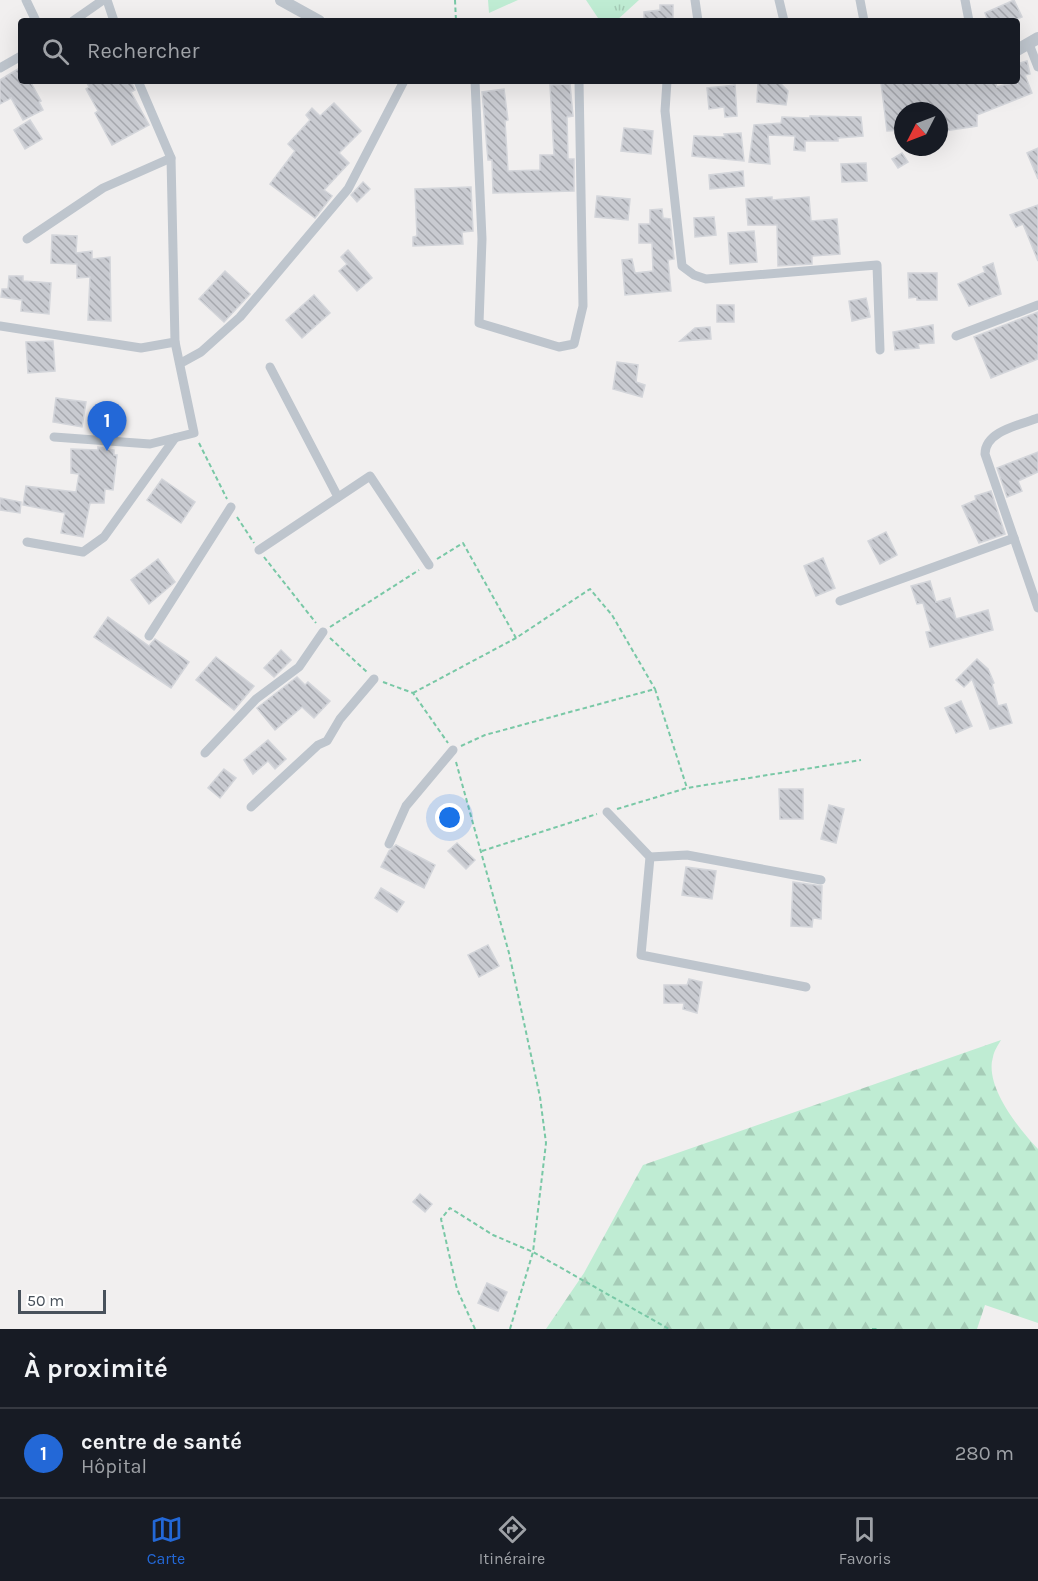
<!DOCTYPE html>
<html lang="fr">
<meta charset="utf-8">
<style>
:root{--surface:#171b24;--page:#242831;--text:#f1f3f6;--muted:#9ea1a6;--line:#363941;--accent:#2368d7}
body{margin:0;font-family:Karla,sans-serif;background:var(--page);color:var(--text)}
.compass{position:absolute;left:894px;top:102px;width:54px;height:54px;border-radius:50%;background:var(--surface);box-shadow:0 6px 24px #0002;rotate:228deg}
.scale{position:absolute;left:18px;bottom:15px;width:88px;box-sizing:border-box;padding-left:6px;border:3px solid #48515b;border-top:0;font-size:16px;line-height:21px;white-space:nowrap;color:#48515b;-webkit-text-stroke:4px #fff;paint-order:stroke}
.you{position:absolute;left:450px;top:818px;width:21px;height:21px;margin:-15px;border:4px solid #fff;border-radius:50%;background:#1a73e8;box-shadow:0 0 0 9px #1a73e833}
.badge{display:grid;place-items:center;width:39px;height:39px;border-radius:50%;background:var(--accent);color:#fff;font-size:20px;font-weight:700}
.pin{position:absolute;translate:-50% -50px;filter:drop-shadow(0 2px 3px #0008)}
.pin::after{content:'';position:absolute;top:32px;width:21px;height:18px;background:inherit;clip-path:polygon(0 0,100% 0,50% 100%)}
.list{margin:0;padding:0;list-style:none}
h2{display:flex;justify-content:space-between;align-items:center;height:78px;margin:0;padding:0 24px;font-size:26px}
h2 small{font-size:20px;font-weight:400;color:var(--muted)}
.list li{display:grid;grid-template-columns:39px 1fr auto;gap:18px;align-items:center;box-sizing:border-box;height:90px;padding:0 24px;border-top:2px solid var(--line)}
.list b{display:block;font-size:22px;white-space:nowrap}
.list p{margin:0;font-size:20px;white-space:nowrap;color:var(--muted)}
.list em{font-size:20px;font-style:normal;color:var(--muted)}
.icon{flex:none;width:33px;height:33px;fill:none;stroke:currentColor;stroke-width:2;stroke-linecap:round;stroke-linejoin:round}
.map{position:relative;flex:none;width:1038px;height:1329px;overflow:hidden}
.search{position:absolute;background:var(--surface);box-shadow:0 6px 24px #0002;left:18px;right:18px;top:18px;height:66px;display:flex;align-items:center;gap:15px;box-sizing:border-box;padding:0 21px;border-radius:6px;color:var(--muted);font-size:22px}
.sheet{height:168px;background:var(--surface)}
nav{display:flex;justify-content:space-around;align-items:center;box-sizing:border-box;height:84px;border-top:2px solid var(--line);background:var(--surface);font-size:16px;color:var(--muted)}
nav a{display:grid;justify-items:center;gap:3px}
nav .on{color:var(--accent)}
.map>svg:first-child{display:block}
.grass{fill:url(#grass-tufts)}
.forest{fill:url(#forest-firs)}
.building{fill:url(#building-back-hatch);stroke:#d3d5da;stroke-width:1.5}
.lines{fill:none;stroke-linecap:round;stroke-linejoin:round}
.path{stroke:#79c8a6;stroke-width:2;stroke-dasharray:4.5 3;stroke-linecap:butt}
.minor{stroke:#bec5cd;stroke-width:9}
.tertiary{stroke:#bec5cd;stroke-width:12}
</style>
<div class="map">
<svg width="1038" height="1329" viewBox="0 0 1038 1329">
<defs>
<pattern id="grass-tufts" width="24" height="20" patternUnits="userSpaceOnUse" patternTransform="scale(1.5)"><rect width="24" height="20" fill="#bfecd3"/><path d="M3 7l-1-3M5 7V3M7 7l1-3M15 17l-1-3M17 17v-4M19 17l1-3" fill="none" stroke="#a6ccb7"/></pattern>
<pattern id="forest-firs" width="22" height="20" patternUnits="userSpaceOnUse" patternTransform="scale(1.5)"><rect width="22" height="20" fill="#bfecd3"/><path d="M5 1l3.5 6h-7zM16 11l3.5 6h-7z" fill="#a6ccb7"/></pattern>
<pattern id="building-back-hatch" width="6" height="6" patternUnits="userSpaceOnUse" patternTransform="scale(1.5)"><rect width="6" height="6" fill="#c9cbd1"/><path d="M-1 5l2 2M0 0l6 6M5-1l2 2" fill="none" stroke="#a5a7ad"/></pattern>
</defs>
<rect width="100%" height="100%" fill="#f1efef"/>
<g class="grass">
<polygon points="488,0 518,0 489,13"/>
<polygon points="586,0 639,0 616,21 600,21"/>
</g>
<path class="forest" d="M1001,1040c-3,5 -7,11 -8,17 -9,29 27,73 45,92v174l-53,-18 -8,24h-431l38,-56 59,-108z"/>
<g class="building">
<polygon points="1014,0 1022,17 1013,21 988,21 985,13"/>
<polygon points="660,5 673,5 673,21 644,21 644,12 660,10"/>
<polygon points="1017,58 1020,63 1027,61 1030,74 1025,75 1032,93 977,115 977,126 945,131 942,115 939,115 939,111 903,111 903,130 887,131 881,83 995,81 997,87 1017,81"/>
<polygon points="21,67 21,81 30,81 41,101 39,102 43,110 23,120 11,98 0,104 0,80"/>
<polygon points="86,81 131,81 135,90 131,92 149,125 112,145 95,113 98,111 86,89 89,87"/>
<polygon points="758,81 778,81 788,91 786,105 757,102"/>
<polygon points="570,84 573,116 567,117 568,159 574,159 574,191 493,193 492,160 488,160 482,92 504,89 508,120 505,121 508,171 540,170 540,155 554,155 550,85"/>
<polygon points="735,85 737,116 725,117 724,107 709,109 707,88"/>
<polygon points="334,103 361,131 339,153 349,163 324,190 332,196 315,218 270,184 295,151 288,144 310,120 306,115 312,108 320,116"/>
<polygon points="810,116 861,117 863,136 838,138 838,141 805,141 805,151 794,150 795,136 768,135 770,164 749,162 754,125 781,123 782,117 810,118"/>
<polygon points="30,120 42,139 25,149 14,130"/>
<polygon points="624,128 653,131 651,154 621,151"/>
<polygon points="741,133 744,161 692,156 694,136 725,137 724,134"/>
<polygon points="1038,148 1038,179 1027,153"/>
<polygon points="902,153 908,162 898,168 892,159"/>
<polygon points="866,163 867,181 842,182 841,164"/>
<polygon points="743,171 744,186 710,189 709,175"/>
<polygon points="363,182 370,189 357,202 351,195"/>
<polygon points="471,187 473,231 462,232 463,244 413,246 413,237 417,236 415,189"/>
<polygon points="597,196 630,199 628,220 595,217"/>
<polygon points="772,197 772,200 809,197 811,221 837,219 840,254 812,256 812,264 778,266 777,225 748,225 746,199"/>
<polygon points="1038,205 1038,261 1023,224 1016,227 1010,215"/>
<polygon points="662,209 663,218 670,219 674,259 668,260 671,291 625,295 622,260 632,259 635,273 653,271 652,243 639,243 639,224 650,224 650,210"/>
<polygon points="714,217 716,235 695,237 694,218"/>
<polygon points="754,231 757,262 730,264 728,233"/>
<polygon points="52,235 77,236 76,253 92,251 92,259 110,257 111,321 88,320 90,277 77,278 77,264 51,263"/>
<polygon points="348,250 372,278 357,291 339,271 347,264 341,257"/>
<polygon points="993,263 1001,294 969,306 958,284 985,272 983,267"/>
<polygon points="225,271 250,294 224,322 199,299"/>
<polygon points="908,273 937,273 937,300 917,300 917,297 909,298"/>
<polygon points="9,276 23,276 23,281 51,283 49,314 21,311 22,300 1,297 2,289 8,289"/>
<polygon points="314,295 330,313 302,338 286,320"/>
<polygon points="866,298 870,317 852,321 849,301"/>
<rect x="717" y="305" width="17" height="17"/>
<polygon points="1038,312 1038,359 991,378 974,337"/>
<polygon points="933,325 934,343 918,344 919,348 895,350 893,332"/>
<polygon points="710,327 711,339 680,341 695,328"/>
<polygon points="53,341 55,371 28,373 26,342"/>
<polygon points="617,362 638,365 636,382 645,385 642,397 613,389"/>
<polygon points="56,398 86,402 82,427 53,422"/>
<polygon points="98,447 114,450 114,455 117,455 113,490 105,489 104,503 90,503 83,537 61,533 65,513 23,505 26,486 76,492 79,474 71,473 71,449 98,450"/>
<polygon points="1038,452 1038,472 1018,481 1022,491 1007,497 997,468"/>
<polygon points="162,479 195,502 181,523 147,500"/>
<polygon points="991,491 1005,534 979,543 962,506 976,500 975,496"/>
<polygon points="0,498 21,502 20,513 0,510"/>
<polygon points="886,532 897,555 880,564 868,541"/>
<polygon points="823,558 835,588 816,596 804,566"/>
<polygon points="158,559 175,582 149,604 131,580"/>
<polygon points="930,581 936,602 950,598 956,619 988,610 993,630 930,647 926,632 931,631 923,603 917,604 911,586"/>
<polygon points="108,617 149,646 155,639 189,662 171,688 94,637"/>
<polygon points="281,650 291,660 274,677 264,668"/>
<polygon points="216,657 254,686 234,710 196,680"/>
<polygon points="977,659 988,669 994,683 992,684 998,706 1006,704 1012,723 990,729 972,679 964,687 956,680"/>
<polygon points="297,677 305,685 308,682 330,701 314,718 302,707 275,730 257,708"/>
<polygon points="961,701 972,726 956,733 945,708"/>
<polygon points="268,740 286,759 275,769 268,761 253,774 244,760"/>
<polygon points="224,769 236,778 220,798 208,788"/>
<polygon points="779,789 803,789 803,819 780,819"/>
<polygon points="829,805 844,809 836,843 821,839"/>
<polygon points="457,843 475,860 466,869 448,851"/>
<polygon points="396,845 435,865 424,888 381,867 389,851"/>
<polygon points="686,867 716,871 712,899 682,895"/>
<polygon points="793,882 822,886 821,919 813,918 812,927 791,926"/>
<polygon points="381,888 404,902 397,912 375,898"/>
<polygon points="488,945 499,966 479,977 468,955"/>
<polygon points="689,979 702,982 697,1013 683,1009 684,1003 664,1003 664,985 687,985"/>
<polygon points="420,1194 432,1204 425,1212 413,1202"/>
<polygon points="487,1283 507,1292 498,1311 478,1303"/>
</g>
<g class="lines">
<g class="path">
<polyline points="455,0 456,21"/>
<polyline points="199,443 227,499"/>
<polyline points="237,517 254,543"/>
<polyline points="264,557 316,623"/>
<polyline points="437,559 463,543 516,638 590,589 612,615 655,689"/>
<polyline points="330,627 419,570"/>
<polyline points="330,638 368,673"/>
<polyline points="383,682 413,693 448,743"/>
<polyline points="413,693 516,638"/>
<polyline points="461,746 485,735 655,689 687,788"/>
<polyline points="456,762 509,953 540,1097 546,1143 533,1252 510,1329"/>
<polyline points="617,809 687,788 861,760"/>
<polyline points="482,851 597,814"/>
<polyline points="475,1329 457,1289 441,1219 450,1208 493,1235 533,1252 669,1329"/>
<polyline points="872,1329 877,1329"/>
</g>
<g class="minor">
<polyline points="26,0 36,21"/>
<polyline points="107,0 114,21"/>
<polyline points="695,0 698,21"/>
<polyline points="779,0 784,21"/>
<polyline points="860,0 864,21"/>
<polyline points="965,0 969,21"/>
<polyline points="73,21 103,0"/>
<polyline points="1029,44 1038,67"/>
<polyline points="0,68 21,56"/>
<polyline points="475,81 482,239 479,323 559,347 574,344 583,306 579,81"/>
<polyline points="667,81 665,111 682,266 694,275 706,279 877,265 880,350"/>
<polyline points="27,239 103,188 171,158"/>
<polyline points="0,326 141,348 175,342 171,158 138,81"/>
<polyline points="956,336 1038,305"/>
<polyline points="181,363 201,352 240,317 348,189 404,81"/>
<polyline points="270,367 338,497"/>
<path d="M1038,418c-18,7 -53,13 -53,36l53,154"/>
<polyline points="54,437 150,444 194,433 175,342"/>
<polyline points="27,542 83,552 104,537 175,438"/>
<polyline points="259,550 370,476 429,565"/>
<polyline points="840,601 1014,538"/>
<polyline points="149,636 231,507"/>
<polyline points="205,753 256,699 299,667 323,632"/>
<polyline points="251,807 318,745 327,741 340,719 374,679"/>
<polyline points="607,812 650,857 641,955 806,987"/>
<polyline points="389,844 406,806 453,750"/>
<polyline points="650,857 687,855 821,880"/>
</g>
<g class="tertiary">
<polyline points="281,0 319,21"/>
<polyline points="1017,50 1038,38"/>
</g>
</g>
</svg>
<svg class="compass" viewBox="-18 -18 36 36"><path d="M0-13l5 13h-10z" fill="#e53935"/><path d="M0 13l5-13h-10z" fill="#9ea1a6"/></svg>
<div class="scale">50 m</div>
<div class="you"></div>
<div class="pin badge" style="left:107px;top:451px">1</div>
<div class="search"><svg class="icon" aria-label="search" viewBox="0 0 24 24"><circle cx="10" cy="10" r="6"/><path d="M15 15l6 6"/></svg>Rechercher</div>
</div>
<section class="sheet">
<h2>À proximité<small></small></h2>
<ul class="list">
<li><span class="badge">1</span><div><b>centre de santé</b><p>Hôpital</p></div><em>280 m</em></li>
</ul>
</section>
<nav>
<a class="on"><svg class="icon" aria-label="map" viewBox="0 0 24 24"><path d="M3 6l6-2 6 2 6-2v14l-6 2-6-2-6 2zM9 4v14M15 6v14"/></svg>Carte</a>
<a><svg class="icon" aria-label="directions" viewBox="0 0 24 24"><path d="M12 3l9 9-9 9-9-9zM9 14v-3h6M13 9l2 2-2 2"/></svg>Itinéraire</a>
<a><svg class="icon" aria-label="saved" viewBox="0 0 24 24"><path d="M7 4h10v16l-5-4-5 4z"/></svg>Favoris</a>
</nav>
